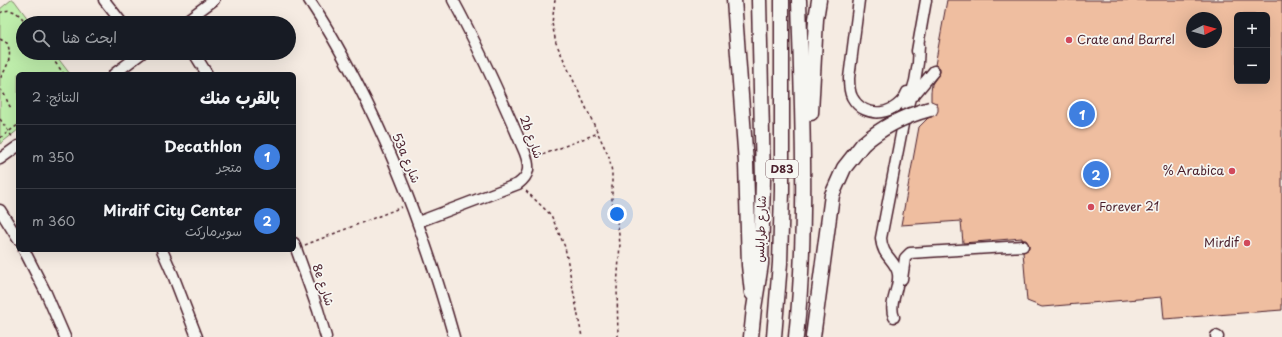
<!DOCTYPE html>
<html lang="ar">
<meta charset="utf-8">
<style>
:root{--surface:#171b24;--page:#242831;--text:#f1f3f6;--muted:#9ea1a6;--line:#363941;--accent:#1a73e8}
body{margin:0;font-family:"Playpen Sans","Playpen Sans Arabic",sans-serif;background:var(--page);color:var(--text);direction:rtl}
.controls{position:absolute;right:12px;top:12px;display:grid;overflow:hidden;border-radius:6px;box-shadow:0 4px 16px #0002}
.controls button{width:36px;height:36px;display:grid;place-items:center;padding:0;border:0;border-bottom:1px solid var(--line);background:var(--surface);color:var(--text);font:20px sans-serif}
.compass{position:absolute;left:1186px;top:12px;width:36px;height:36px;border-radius:50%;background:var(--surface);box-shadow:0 4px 16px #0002;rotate:84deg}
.you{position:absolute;left:617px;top:214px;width:14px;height:14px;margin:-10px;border:3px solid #fff;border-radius:50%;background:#1a73e8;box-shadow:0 0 0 6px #1a73e833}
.badge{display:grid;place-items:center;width:26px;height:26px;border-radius:50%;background:var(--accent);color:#fff;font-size:13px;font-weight:700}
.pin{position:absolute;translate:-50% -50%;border:2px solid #fff;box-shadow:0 1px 4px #0006}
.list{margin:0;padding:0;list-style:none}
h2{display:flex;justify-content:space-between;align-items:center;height:52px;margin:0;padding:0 16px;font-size:17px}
h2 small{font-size:13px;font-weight:400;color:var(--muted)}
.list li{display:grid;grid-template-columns:26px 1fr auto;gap:12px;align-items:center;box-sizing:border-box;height:64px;padding:0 16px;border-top:1px solid var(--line)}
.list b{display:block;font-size:15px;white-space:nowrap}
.list p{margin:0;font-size:13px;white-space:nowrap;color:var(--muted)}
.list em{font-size:13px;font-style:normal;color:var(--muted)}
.icon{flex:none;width:22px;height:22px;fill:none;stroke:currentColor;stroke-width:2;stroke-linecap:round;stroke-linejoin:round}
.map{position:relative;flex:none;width:1282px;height:337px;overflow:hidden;direction:ltr}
.search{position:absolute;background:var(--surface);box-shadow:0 4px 16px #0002;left:16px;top:16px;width:280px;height:44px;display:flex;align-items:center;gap:10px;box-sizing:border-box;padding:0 14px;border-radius:22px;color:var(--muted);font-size:15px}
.panel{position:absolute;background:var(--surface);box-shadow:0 4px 16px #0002;left:16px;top:72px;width:280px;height:180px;border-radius:6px;direction:rtl}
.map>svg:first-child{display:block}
.green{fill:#beedab;stroke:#84866b}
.building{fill:#efbea0;stroke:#4a1f2b;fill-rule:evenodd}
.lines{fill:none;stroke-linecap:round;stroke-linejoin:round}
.minor-casing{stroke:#4a1f2b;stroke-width:13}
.highway-casing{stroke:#4a1f2b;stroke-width:17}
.path{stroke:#4a1f2b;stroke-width:1.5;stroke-dasharray:3 3;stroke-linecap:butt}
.minor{stroke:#f6f6f2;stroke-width:10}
.highway{stroke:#f6f6f2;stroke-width:14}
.highway-bridge-casing{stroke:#4a1f2b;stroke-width:17;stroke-linecap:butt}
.highway-bridge{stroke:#f6f6f2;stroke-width:14}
.poi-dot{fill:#d1495b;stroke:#f6f6f2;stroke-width:1.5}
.labels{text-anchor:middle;stroke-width:3.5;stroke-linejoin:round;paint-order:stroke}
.shield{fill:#f6f6f2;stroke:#7e6067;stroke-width:1}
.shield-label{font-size:11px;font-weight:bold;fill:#4a1f2b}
.poi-label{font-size:12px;fill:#4a1f2b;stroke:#f6f6f2;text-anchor:start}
.street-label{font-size:12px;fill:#4a1f2b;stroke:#f6f6f2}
</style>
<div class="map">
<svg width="1282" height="337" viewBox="0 0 1282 337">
<rect width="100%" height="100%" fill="#f5ebe2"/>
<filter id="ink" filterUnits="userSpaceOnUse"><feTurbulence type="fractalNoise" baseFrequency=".025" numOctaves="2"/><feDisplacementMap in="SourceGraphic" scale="8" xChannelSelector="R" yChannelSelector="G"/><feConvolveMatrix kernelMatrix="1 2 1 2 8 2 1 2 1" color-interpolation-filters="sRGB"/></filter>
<g filter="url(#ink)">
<polygon class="green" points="11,0 14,0 31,23 23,23 23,53 54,53 70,74 18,74 18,130 0,144 0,9"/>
<path class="building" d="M947,0h335v310l-118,9 -2,-22 -120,10 -15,-6 -4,-49 6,-3v-4l-3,-5h-4v-2l-59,5 -2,-22 -60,4 18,-98 9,-9 8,-3 2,-4v-4l-2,-4 -5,-2v-9l1,-8 8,-12v-4l-5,-3zM1237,15h30v66h-30zM1192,18h24v24h-24z"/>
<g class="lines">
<defs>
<g id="minor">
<polyline points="104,0 122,23"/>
<path d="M309,0c17,25 32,52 46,79 43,82 74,169 99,258"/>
<path d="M859,0l-10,78c0,6 0,13 3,19 13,24 46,18 55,-5"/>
<polyline points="183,23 214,0"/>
<polyline points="917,51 926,0"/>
<polyline points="194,53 207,74"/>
<polyline points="114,74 142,53"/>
<polyline points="914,95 934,71"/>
<polyline points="0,159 18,146"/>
<polyline points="0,210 18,239"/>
<path d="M418,222l100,-38c12,-9 12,-17 7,-31 -22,-52 -45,-103 -72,-153"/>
<polyline points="294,243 318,310 326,337"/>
<polyline points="24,250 46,293 65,337"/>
<polyline points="162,250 173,275 197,337"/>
<polyline points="902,279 905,258 910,253 1023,246"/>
<path d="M894,317c-6,-14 6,-29 4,-43 -2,-14 -16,-17 -17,-36l23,-119 11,-38 3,-18 1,-18"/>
<polyline points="1216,336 1218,337"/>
</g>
<g id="highway">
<polyline points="734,0 746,163 749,265 752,293"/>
<polyline points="811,113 816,19 819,0"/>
<polyline points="751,337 754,308 761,264 763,179 759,0"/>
<polyline points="774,337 780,263 782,191 782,0"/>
<path d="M796,337c12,-112 6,-225 3,-337"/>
<polyline points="813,337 832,195 844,168 863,144"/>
</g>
</defs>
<use href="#minor" class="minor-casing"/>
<use href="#highway" class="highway-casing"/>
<g class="path">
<polyline points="555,0 552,23 556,43 609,157 612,172 612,201 618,226 620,244 617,288 618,337"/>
<path d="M0,13c12,-7 19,1 26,10"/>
<path d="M0,39l7,4c6,13 0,24 -7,36"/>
<polyline points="48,53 64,74"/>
<path d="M0,89c7,7 7,15 12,20"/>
<polyline points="0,119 13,138"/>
<polyline points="0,138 18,125"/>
<polyline points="537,157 598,133"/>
<polyline points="526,191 551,215 565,247 582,337"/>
<polyline points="305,245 402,207"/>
</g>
<use href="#minor" class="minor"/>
<use href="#highway" class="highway"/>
<defs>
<path id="highway-bridge" d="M863,144c20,-18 41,-28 67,-35"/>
</defs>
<use href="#highway-bridge" class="highway-bridge-casing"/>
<use href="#highway-bridge" class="highway-bridge"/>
</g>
</g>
<g class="poi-dot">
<circle cx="1069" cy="40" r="4"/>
<circle cx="1232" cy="171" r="4"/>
<circle cx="1091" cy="207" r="4"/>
<circle cx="1247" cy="243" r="4"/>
</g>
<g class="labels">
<rect class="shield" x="766" y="160" width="32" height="18" rx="3"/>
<g class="shield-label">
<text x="782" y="173">D83</text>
</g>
<g class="poi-label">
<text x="1077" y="44">Crate and Barrel</text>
<text x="1224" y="175" text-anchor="end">% Arabica</text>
<text x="1099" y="211">Forever 21</text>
<text x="1239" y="247" text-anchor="end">Mirdif</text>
</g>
<g class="street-label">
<text transform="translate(531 137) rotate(70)" y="4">2b شارع</text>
<text transform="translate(406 158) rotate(67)" y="4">53a شارع</text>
<text transform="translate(761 229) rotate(-88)" y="4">شارع طرابلس</text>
<text transform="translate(323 285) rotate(71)" y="4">8e شارع</text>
</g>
</g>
</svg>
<div class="controls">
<button>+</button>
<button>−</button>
</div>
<svg class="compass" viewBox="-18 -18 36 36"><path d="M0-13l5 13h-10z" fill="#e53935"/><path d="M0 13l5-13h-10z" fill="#9ea1a6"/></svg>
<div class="you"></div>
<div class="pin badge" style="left:1082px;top:114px;background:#3f7fe0">1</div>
<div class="pin badge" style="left:1096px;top:174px;background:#3f7fe0">2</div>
<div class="search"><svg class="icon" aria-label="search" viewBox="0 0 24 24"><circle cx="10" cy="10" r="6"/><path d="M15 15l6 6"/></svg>ابحث هنا</div>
<section class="panel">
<h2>بالقرب منك<small>النتائج: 2</small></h2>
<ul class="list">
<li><span class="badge" style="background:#3f7fe0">1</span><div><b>Decathlon</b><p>متجر</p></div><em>350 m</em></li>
<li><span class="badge" style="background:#3f7fe0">2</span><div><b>Mirdif City Center</b><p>سوبرماركت</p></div><em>360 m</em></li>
</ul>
</section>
</div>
